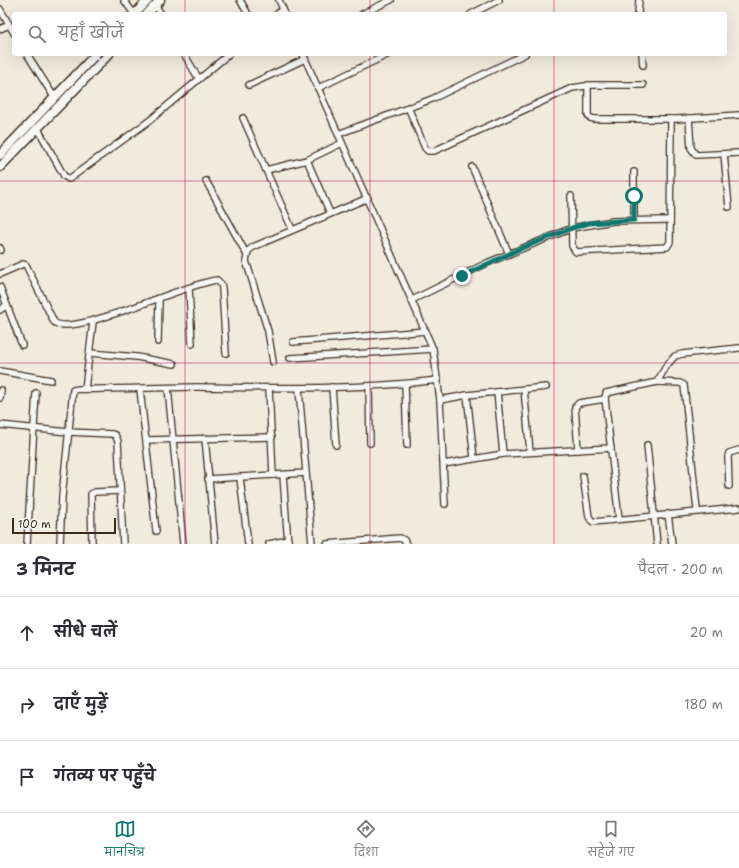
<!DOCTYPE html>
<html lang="hi">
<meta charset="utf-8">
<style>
:root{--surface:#fff;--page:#f7f7f7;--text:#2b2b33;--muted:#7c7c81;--line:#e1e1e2;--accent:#0f766e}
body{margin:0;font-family:"Shantell Sans","Playpen Sans Deva",sans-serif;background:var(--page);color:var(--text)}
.scale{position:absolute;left:12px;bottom:10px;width:104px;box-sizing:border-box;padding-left:4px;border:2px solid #3b2a1e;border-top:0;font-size:11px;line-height:14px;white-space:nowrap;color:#3b2a1e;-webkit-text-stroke:3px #f6f6f2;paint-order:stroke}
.stop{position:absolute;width:12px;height:12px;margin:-9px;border:3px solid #0f766e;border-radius:50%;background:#fff}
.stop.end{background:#0f766e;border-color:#fff;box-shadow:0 1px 4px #0008}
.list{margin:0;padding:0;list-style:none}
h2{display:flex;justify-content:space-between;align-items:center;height:52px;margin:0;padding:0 16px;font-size:17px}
h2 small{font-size:13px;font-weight:400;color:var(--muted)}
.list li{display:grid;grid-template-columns:26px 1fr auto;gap:12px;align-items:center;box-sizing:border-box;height:72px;padding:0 16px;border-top:1px solid var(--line)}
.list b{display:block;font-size:15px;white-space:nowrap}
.list em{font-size:13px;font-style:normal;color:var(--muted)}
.icon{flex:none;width:22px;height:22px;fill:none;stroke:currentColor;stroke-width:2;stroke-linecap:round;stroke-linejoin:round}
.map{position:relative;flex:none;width:739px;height:544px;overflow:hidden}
.search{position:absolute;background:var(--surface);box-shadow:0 4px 16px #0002;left:12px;right:12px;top:12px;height:44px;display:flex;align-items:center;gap:10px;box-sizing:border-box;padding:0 14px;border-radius:4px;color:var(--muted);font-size:15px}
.sheet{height:268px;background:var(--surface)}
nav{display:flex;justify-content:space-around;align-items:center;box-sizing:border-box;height:56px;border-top:1px solid var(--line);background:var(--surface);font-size:11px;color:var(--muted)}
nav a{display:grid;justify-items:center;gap:2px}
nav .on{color:var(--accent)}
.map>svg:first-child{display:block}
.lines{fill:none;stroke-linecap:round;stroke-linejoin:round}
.minor-casing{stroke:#3b2a1e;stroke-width:8}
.secondary-casing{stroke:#3b2a1e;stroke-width:11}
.minor{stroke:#f6f6f2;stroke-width:5.5}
.secondary{stroke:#f6f6f2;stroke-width:8}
.route{stroke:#0f766e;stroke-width:5}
.grid{fill:none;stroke:#c2185b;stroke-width:1;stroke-opacity:0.55}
</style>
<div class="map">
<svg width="739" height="544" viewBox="0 0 739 544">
<rect width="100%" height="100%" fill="#f1ebdf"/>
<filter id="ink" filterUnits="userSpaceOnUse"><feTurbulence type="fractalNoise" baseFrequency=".025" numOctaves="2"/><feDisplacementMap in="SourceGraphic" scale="8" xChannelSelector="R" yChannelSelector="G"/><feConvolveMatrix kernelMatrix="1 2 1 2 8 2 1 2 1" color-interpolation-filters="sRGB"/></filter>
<g filter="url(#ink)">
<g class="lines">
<defs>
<g id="minor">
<polyline points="124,0 134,14"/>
<polyline points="240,0 248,14"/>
<polyline points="279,0 285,14"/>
<polyline points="155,5 161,14"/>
<polyline points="0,9 14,33"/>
<polyline points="277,14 283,9"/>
<polyline points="362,14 391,0"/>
<polyline points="471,14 499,0"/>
<polyline points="638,14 639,0"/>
<polyline points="0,29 9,25"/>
<polyline points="27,54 54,97"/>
<polyline points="184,54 199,79"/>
<polyline points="303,54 433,349 440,400 445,504"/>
<polyline points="642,54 643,65"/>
<polyline points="249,85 305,59"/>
<polyline points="588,85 588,115 590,118 595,119 677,119 739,115"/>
<polyline points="318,88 389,54"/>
<polyline points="408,107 425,148 428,151 434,151 572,88 592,85 643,85"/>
<polyline points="243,118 292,229"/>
<polyline points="689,118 691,148 696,155 739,153"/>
<polyline points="37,127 64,176 69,179 149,121 229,54"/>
<polyline points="338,134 432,99 525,54"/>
<polyline points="724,154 729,207"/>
<polyline points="307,160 330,213"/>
<polyline points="472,167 509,254"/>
<polyline points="266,170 307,160 342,143"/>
<polyline points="634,172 634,220"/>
<polyline points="206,181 247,255"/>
<polyline points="571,196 572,246 576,252 667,247 670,242 671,119"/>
<polyline points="0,248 1,250"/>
<path d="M0,274l23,-10 3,1 28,57c17,17 135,-40 163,-42l4,4 1,4 4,65"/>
<polyline points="0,287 22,345"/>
<polyline points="189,289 192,344"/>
<polyline points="412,300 487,263 572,228 613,221 670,220"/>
<polyline points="0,310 7,305"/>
<polyline points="158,342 159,299"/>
<polyline points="293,342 426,331"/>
<polyline points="90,353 137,357 174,364"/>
<polyline points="290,358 433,349"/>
<polyline points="273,362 268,331 246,261 248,251 253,247 368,198"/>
<polyline points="0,371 51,380"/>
<polyline points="657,382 680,383 684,385 697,510"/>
<polyline points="405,384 407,445"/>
<polyline points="369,386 370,443"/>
<polyline points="332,387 336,445"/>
<polyline points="168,388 183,544"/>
<polyline points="269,388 273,475"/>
<polyline points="85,389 93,322"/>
<polyline points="140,389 156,531"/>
<polyline points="299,389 312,544"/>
<polyline points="524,389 530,452"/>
<polyline points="497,392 503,454"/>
<polyline points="467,395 474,458"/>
<polyline points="0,398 1,390"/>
<polyline points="440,400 467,395 546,387"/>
<polyline points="0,425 68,432 112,434 115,435 118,441 123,544"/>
<polyline points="205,438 215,544"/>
<polyline points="146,440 272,437"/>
<polyline points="647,445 657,544"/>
<polyline points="578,450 575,407 579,403 605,399"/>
<polyline points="444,464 503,454 611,448"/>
<polyline points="283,475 288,544"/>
<polyline points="583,476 589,517 593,522 739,508"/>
<polyline points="240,478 248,544"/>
<polyline points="208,479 306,473"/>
<polyline points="729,486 728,457 729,453 739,450"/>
<polyline points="668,514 672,544"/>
<polyline points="619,519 605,399 606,393 657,382 667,365 675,356 682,354 739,348"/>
<polyline points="27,544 36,393"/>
<path d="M60,544l2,-47 11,-107 6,-1c40,1 79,-2 119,-2 80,1 161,3 240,-7"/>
<polyline points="92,544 91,494 95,492 120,491"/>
<polyline points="269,544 288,540"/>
<polyline points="327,544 400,538 404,540 406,544"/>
</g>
<g id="secondary">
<polyline points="135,14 148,0"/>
<polyline points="147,14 160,0"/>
<polyline points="0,155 96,54"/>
<polyline points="0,167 109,54"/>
</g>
</defs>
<use href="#minor" class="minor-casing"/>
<use href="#secondary" class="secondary-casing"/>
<use href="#minor" class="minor"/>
<use href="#secondary" class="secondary"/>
</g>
</g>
<g class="lines" filter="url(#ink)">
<polyline class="route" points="462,276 522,248 572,228 589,223 634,220 634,196"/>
</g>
<path class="grid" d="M185,0v14M370,0v14M554,0v14M185,54v490M370,54v490M554,54v490M0,181h739M0,363h739"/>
</svg>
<div class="scale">100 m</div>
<div class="stop" style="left:634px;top:196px"></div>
<div class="stop end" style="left:462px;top:276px"></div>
<div class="search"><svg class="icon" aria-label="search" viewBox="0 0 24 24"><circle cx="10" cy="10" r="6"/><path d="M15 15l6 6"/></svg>यहाँ खोजें</div>
</div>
<section class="sheet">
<h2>3 मिनट<small>पैदल · 200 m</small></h2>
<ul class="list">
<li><svg class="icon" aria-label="ahead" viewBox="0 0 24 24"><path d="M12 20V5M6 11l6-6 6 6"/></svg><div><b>सीधे चलें</b></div><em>20 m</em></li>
<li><svg class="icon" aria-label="right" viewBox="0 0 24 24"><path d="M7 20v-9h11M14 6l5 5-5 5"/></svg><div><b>दाएँ मुड़ें</b></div><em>180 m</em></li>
<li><svg class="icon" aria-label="arrive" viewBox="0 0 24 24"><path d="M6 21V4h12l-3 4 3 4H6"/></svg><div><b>गंतव्य पर पहुँचे</b></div></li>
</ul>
</section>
<nav>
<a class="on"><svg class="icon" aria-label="map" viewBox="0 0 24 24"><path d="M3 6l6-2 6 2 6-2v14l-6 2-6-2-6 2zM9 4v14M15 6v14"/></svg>मानचित्र</a>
<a><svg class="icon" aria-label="directions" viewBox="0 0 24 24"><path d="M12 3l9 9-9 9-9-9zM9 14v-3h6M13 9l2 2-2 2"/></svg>दिशा</a>
<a><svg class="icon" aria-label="saved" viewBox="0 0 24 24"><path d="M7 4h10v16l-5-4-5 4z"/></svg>सहेजे गए</a>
</nav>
